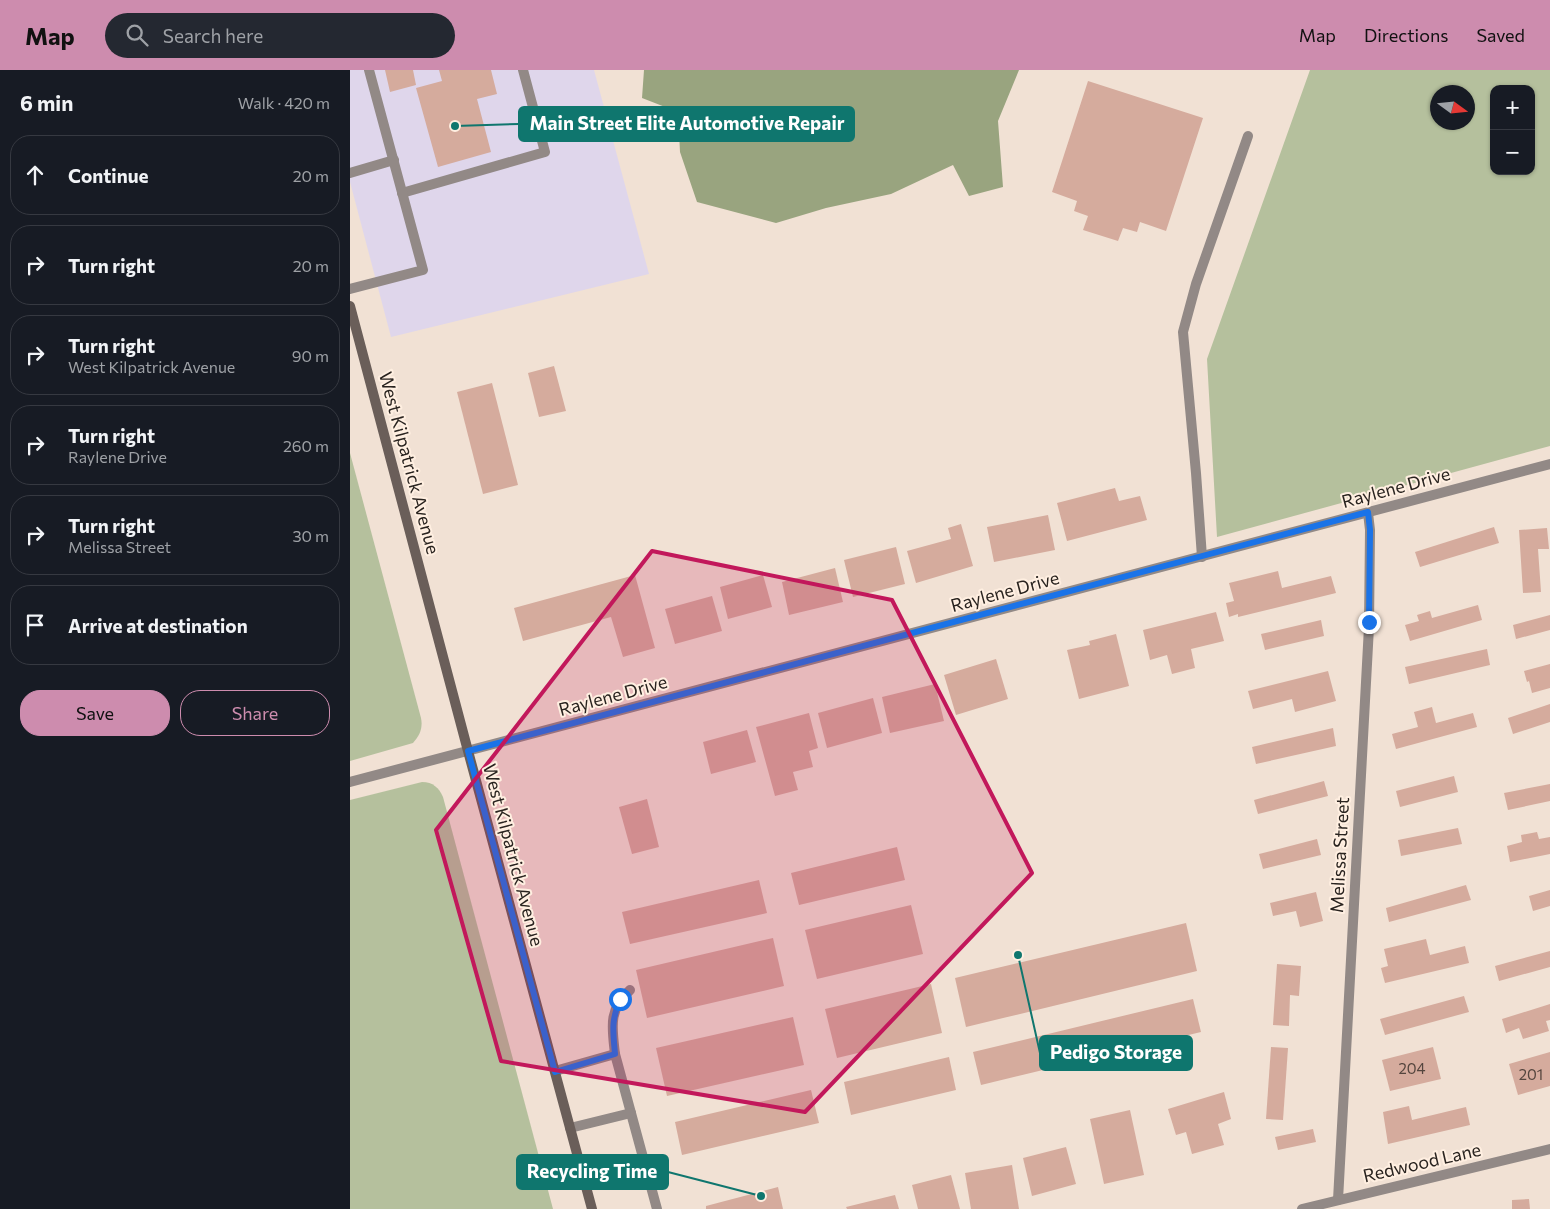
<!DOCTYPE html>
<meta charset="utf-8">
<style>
:root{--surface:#171b24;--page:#242831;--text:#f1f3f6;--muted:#9ea1a6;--line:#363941;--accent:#cd8cae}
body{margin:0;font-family:Commissioner,sans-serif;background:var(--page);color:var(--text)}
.controls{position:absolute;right:15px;top:15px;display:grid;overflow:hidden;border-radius:10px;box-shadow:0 1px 4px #0004}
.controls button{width:45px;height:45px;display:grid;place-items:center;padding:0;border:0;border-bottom:1px solid var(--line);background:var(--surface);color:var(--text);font:25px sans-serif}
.compass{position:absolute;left:1080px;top:15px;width:45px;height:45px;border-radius:50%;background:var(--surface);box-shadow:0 1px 4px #0004;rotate:105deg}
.stop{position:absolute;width:15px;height:15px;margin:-11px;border:4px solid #1a73e8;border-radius:50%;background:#fff}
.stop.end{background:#1a73e8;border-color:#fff;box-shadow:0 1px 5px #0008}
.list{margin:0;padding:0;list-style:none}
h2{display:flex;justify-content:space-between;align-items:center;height:65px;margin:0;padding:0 20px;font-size:21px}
h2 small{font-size:16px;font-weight:400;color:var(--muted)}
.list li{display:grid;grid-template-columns:32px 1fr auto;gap:15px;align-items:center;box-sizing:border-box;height:80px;margin:0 10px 10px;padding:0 10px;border:1px solid var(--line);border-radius:20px}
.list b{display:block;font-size:19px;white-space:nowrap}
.list p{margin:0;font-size:16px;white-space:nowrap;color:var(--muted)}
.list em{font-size:16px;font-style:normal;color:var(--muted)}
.actions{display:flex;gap:10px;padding:15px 20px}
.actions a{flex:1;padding:11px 0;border:1px solid var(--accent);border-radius:20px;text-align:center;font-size:18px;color:var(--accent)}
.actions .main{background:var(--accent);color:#111}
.icon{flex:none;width:28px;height:28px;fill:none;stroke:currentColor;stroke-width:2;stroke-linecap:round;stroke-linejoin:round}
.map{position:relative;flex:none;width:1200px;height:1139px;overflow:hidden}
header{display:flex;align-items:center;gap:30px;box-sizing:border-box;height:70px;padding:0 25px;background:var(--accent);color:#111}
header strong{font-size:24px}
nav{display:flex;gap:28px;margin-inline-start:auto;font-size:18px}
.search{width:350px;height:45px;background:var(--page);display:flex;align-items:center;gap:12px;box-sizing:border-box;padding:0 18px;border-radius:28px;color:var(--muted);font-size:19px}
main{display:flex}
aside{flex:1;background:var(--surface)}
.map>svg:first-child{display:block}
.commercial{fill:#dfd6eb}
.green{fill:#b5c09d;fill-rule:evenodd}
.forest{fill:#99a47f}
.building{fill:#d5ab9d}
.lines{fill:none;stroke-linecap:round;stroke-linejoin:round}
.service{stroke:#928986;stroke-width:10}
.minor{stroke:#928986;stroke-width:10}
.secondary{stroke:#6a5e59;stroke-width:10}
.route{stroke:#1a73e8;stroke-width:6}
.marked{fill:#c2185b;fill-opacity:0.2;stroke:#c2185b;stroke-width:4;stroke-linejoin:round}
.labels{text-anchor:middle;stroke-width:4;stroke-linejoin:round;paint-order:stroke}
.number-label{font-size:15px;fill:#54453e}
.street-label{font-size:18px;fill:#29231f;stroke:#ffefe1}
.leader{fill:none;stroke:#0f766e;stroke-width:2}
.callout-dot{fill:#0f766e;stroke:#ffefe1;stroke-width:2}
.callout{fill:#0f766e;stroke:#0f766e;stroke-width:2}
.callout-label{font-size:19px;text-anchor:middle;font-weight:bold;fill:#fff}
</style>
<header>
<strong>Map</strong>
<div class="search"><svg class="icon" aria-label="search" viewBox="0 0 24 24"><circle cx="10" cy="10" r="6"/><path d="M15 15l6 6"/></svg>Search here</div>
<nav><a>Map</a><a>Directions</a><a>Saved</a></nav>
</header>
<main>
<aside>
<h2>6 min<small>Walk · 420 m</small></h2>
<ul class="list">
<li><svg class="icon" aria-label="ahead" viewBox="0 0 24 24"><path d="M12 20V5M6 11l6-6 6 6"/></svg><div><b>Continue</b></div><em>20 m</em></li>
<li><svg class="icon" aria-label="right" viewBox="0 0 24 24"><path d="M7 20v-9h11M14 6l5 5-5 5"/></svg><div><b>Turn right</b></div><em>20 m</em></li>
<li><svg class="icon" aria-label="right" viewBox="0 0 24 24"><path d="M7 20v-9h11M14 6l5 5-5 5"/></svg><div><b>Turn right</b><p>West Kilpatrick Avenue</p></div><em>90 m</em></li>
<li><svg class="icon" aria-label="right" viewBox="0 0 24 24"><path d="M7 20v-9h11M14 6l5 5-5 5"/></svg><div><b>Turn right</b><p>Raylene Drive</p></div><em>260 m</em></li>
<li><svg class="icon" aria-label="right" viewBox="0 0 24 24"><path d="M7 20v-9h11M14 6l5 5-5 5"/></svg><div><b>Turn right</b><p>Melissa Street</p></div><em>30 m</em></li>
<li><svg class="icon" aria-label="arrive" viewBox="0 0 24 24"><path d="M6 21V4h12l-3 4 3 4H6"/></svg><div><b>Arrive at destination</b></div></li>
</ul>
<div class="actions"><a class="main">Save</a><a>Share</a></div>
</aside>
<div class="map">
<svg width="1200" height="1139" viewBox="0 0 1200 1139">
<rect width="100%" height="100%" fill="#f1e1d4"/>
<polygon class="commercial" points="0,0 244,0 299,204 41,267 0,112"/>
<g class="green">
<path d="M960,0h240v376l-333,91 -10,-178zM1144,19h37v82h-37zM1088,22h30v30h-30z"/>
<path d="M0,383l71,265c2,10 -1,17 -8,25l-63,18z"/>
<path d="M72,712c11,0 17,6 21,15l110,412h-203v-409z"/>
</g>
<polygon class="forest" points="294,0 669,0 648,51 653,117 619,126 603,95 541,124 476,138 426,153 347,132 330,82 328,42 292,28"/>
<g class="building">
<polygon points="35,0 63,0 66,15 40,22"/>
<polygon points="89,0 141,0 147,24 127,29 141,82 88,97 66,18 92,11"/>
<polygon points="738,11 853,48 816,161 790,152 787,162 773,158 768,171 733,160 738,146 724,141 727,131 702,122"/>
<polygon points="204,296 216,341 189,347 178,303"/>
<polygon points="142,313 168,415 133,424 107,322"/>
<polygon points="765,418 769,431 790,426 797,450 717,471 707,433"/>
<polygon points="698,445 705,480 644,492 637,457"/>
<polygon points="611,454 623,496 566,513 557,481 601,469 598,458"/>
<polygon points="1144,457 1149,473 1070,497 1065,482"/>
<polygon points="1197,458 1199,479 1188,479 1191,522 1173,523 1169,460"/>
<polygon points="546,477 555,514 503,527 494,490"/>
<polygon points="485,498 493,532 439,545 432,512"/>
<polygon points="928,501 932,518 981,506 986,523 888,547 888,544 879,547 876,533 884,531 879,513"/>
<polygon points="285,505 305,578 273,587 261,547 173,571 164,538"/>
<polygon points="413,505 422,537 378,549 370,517"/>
<polygon points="362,526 372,561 325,574 315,539"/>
<polygon points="1128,535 1132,550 1060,571 1055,555 1069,551 1067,545 1080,541 1082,548"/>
<polygon points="866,542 874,571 841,579 845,598 822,604 817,585 800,590 793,560"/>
<polygon points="1200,545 1200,560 1166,569 1163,555"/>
<polygon points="971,550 974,566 915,580 911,564"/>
<polygon points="766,564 779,616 729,629 717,580 740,575 739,571"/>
<polygon points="1137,579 1140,595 1059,614 1055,597"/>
<polygon points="646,589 658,629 606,645 594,605"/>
<polygon points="1200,594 1200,618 1182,623 1179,611 1177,612 1174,601"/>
<polygon points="978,601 986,631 945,642 942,629 903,639 898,621"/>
<polygon points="585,614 594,651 540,663 532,627"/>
<polygon points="523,628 532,663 477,678 468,643"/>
<polygon points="1200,634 1200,652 1163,664 1158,648"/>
<polygon points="1082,637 1086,653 1123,643 1127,657 1046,679 1042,664 1068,657 1064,642"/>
<polygon points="459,643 468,678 459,681 463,697 443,702 448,720 425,726 406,657"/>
<polygon points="983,658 986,676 906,694 902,677"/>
<polygon points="397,660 406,692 361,704 353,672"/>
<polygon points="1104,706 1108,722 1050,737 1046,721"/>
<polygon points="974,711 978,726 908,744 904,730"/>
<polygon points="1200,714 1200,731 1158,740 1154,723"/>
<polygon points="297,729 309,777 282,784 269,737"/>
<polygon points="1108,758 1112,774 1051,786 1048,770"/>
<polygon points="1187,762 1189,769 1200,767 1200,784 1160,792 1157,776 1172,772 1171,765"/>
<polygon points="967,769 971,785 913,799 909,784"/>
<polygon points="547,777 555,810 449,835 441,803"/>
<polygon points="409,810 417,843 280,874 272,842"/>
<polygon points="1116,815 1121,830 1039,852 1036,838"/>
<polygon points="1200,820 1200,836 1183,841 1179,826"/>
<polygon points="966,822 973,851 950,857 946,841 923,846 920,833"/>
<polygon points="561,835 573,884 467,909 455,860"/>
<polygon points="836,853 847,901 616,957 605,908"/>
<polygon points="423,868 434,916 297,948 286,900"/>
<polygon points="1076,869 1080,885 1115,876 1119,893 1035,913 1031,898 1038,896 1034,879"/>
<polygon points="1200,881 1200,897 1149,911 1145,896"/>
<polygon points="927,894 951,896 949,926 940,925 939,956 923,955"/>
<polygon points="581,914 592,963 487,988 475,939"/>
<polygon points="1114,926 1119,942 1035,965 1030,949"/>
<polygon points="843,929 851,962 631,1015 623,982"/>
<polygon points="1200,934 1200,950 1196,951 1199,961 1173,969 1169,958 1156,963 1152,949"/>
<polygon points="443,947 454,995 317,1026 306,978"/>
<polygon points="921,977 938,978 933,1050 916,1049"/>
<polygon points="1083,977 1091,1009 1040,1021 1032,990"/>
<polygon points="1200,982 1200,1016 1168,1025 1159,994"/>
<polygon points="599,987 606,1020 501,1045 494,1012"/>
<polygon points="461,1020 469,1053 332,1085 325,1052"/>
<polygon points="874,1022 881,1049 868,1054 874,1075 842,1084 836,1062 826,1065 818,1039"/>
<polygon points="1059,1036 1062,1050 1116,1037 1120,1055 1038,1074 1033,1042"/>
<polygon points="780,1040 794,1105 754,1114 740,1049"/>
<polygon points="963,1059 966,1072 928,1080 925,1067"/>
<polygon points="716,1077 726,1114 682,1126 673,1088"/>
<polygon points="662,1095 669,1139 621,1139 615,1103"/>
<polygon points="601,1105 610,1139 568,1139 562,1115"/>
<polygon points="428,1117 433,1139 356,1139 356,1136"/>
<polygon points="545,1125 549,1139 497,1139 496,1137"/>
<polygon points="1179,1129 1180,1139 1162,1139 1162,1130"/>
</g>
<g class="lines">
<g class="service">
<polyline points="0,103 44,90"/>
<polyline points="52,123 195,82 173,0"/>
<polyline points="0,219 73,200 19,0"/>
<polyline points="852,487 846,403 833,262 846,214 898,66"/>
<path d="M265,984c-3,-27 -7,-44 15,-64"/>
<polyline points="205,1001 265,984 307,1139"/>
<polyline points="220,1058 281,1043"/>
</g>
<g class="minor">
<polyline points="0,712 1200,394"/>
<polyline points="988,1130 1019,557 1020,460 1018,443"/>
<polyline points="952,1139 1200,1079"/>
</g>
<polyline class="secondary" points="0,236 118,681 242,1139"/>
</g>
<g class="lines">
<path class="route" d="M270,929c-9,23 -7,31 -5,55l-60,18 -87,-321 900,-239 2,18 -1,92"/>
</g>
<path class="marked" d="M302,481l240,49 140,273 -227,239 -304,-51 -65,-231z"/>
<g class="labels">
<g class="number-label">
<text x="1062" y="1004">204</text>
<text x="1181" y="1010">201</text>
</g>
<g class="street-label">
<text transform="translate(59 393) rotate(75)" y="6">West Kilpatrick Avenue</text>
<text transform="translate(1046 418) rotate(-15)" y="6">Raylene Drive</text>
<text transform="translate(655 522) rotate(-15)" y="6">Raylene Drive</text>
<text transform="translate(263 626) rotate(-15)" y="6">Raylene Drive</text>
<text transform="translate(163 785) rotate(75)" y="6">West Kilpatrick Avenue</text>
<text transform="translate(990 785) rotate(-87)" y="6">Melissa Street</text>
<text transform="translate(1072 1093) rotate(-13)" y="6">Redwood Lane</text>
</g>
</g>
<path class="leader" d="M105 56L169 54M668 885L690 983M411 1126L318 1102"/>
<g class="callout-dot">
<circle cx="105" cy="56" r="5"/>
<circle cx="668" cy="885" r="5"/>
<circle cx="411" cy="1126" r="5"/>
</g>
<g class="callout">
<rect x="169" y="37" width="335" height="34" rx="5"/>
<rect x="690" y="966" width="152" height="34" rx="5"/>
<rect x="167" y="1085" width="151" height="34" rx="5"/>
</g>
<g class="callout-label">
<text x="337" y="60">Main Street Elite Automotive Repair</text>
<text x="766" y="989">Pedigo Storage</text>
<text x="242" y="1108">Recycling Time</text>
</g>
</svg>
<div class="controls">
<button>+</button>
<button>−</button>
</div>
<svg class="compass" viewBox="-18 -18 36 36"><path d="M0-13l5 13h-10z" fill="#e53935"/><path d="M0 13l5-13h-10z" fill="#9ea1a6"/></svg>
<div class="stop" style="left:270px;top:929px"></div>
<div class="stop end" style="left:1019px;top:552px"></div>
</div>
</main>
